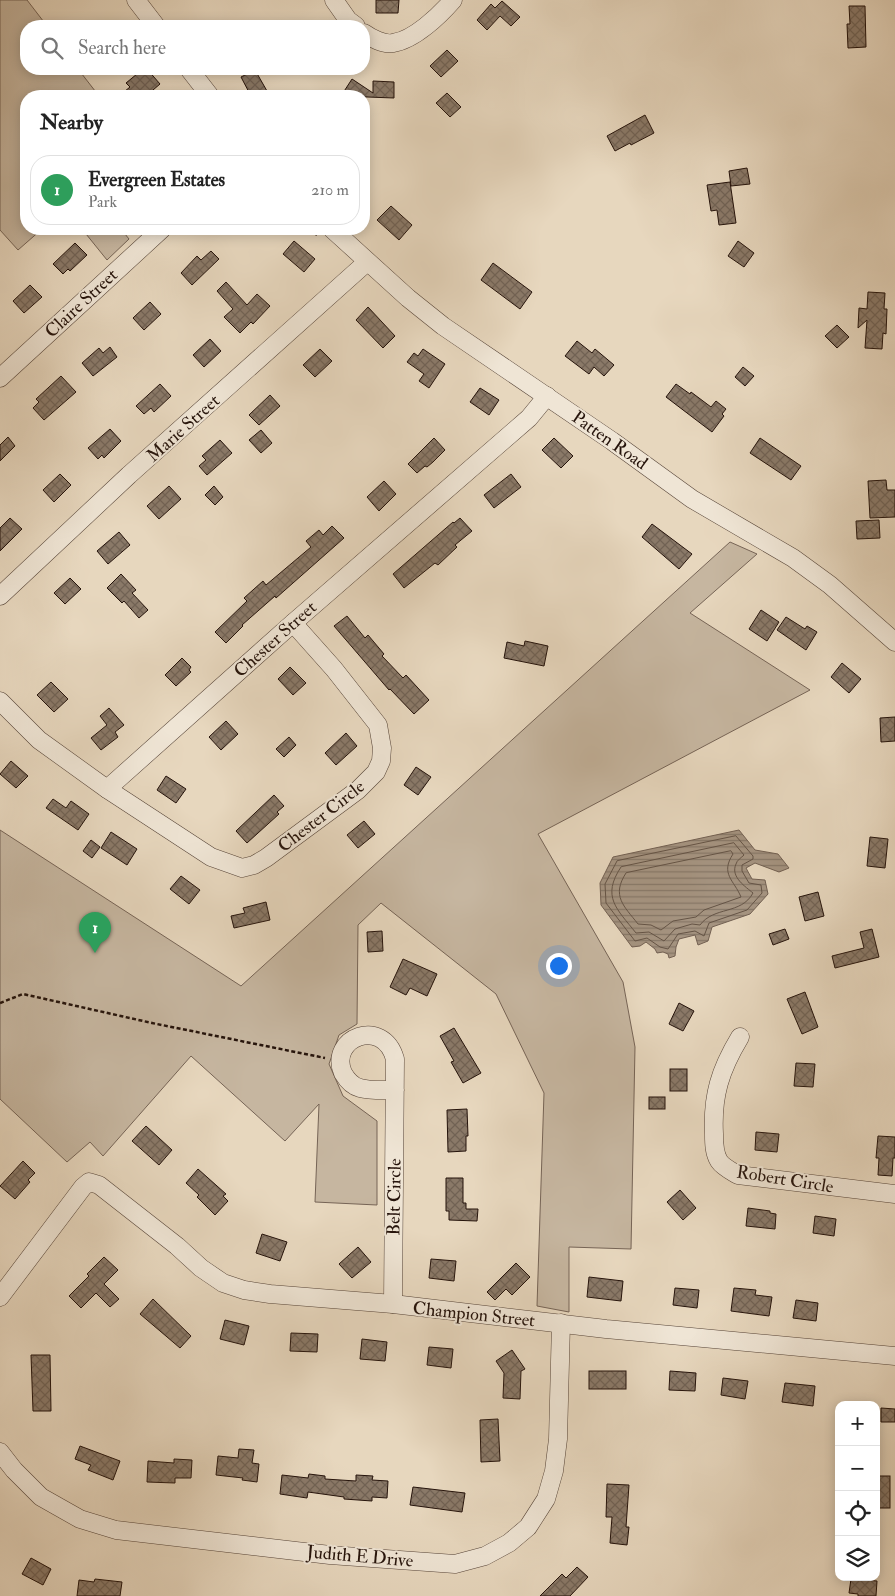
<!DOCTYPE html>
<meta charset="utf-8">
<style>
:root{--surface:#fff;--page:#f6f6f6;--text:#222;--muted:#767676;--line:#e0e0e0;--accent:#db2777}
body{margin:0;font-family:"IM FELL Double Pica",serif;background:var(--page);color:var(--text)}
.controls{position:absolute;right:15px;bottom:15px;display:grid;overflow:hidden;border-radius:10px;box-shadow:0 2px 12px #0003}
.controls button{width:45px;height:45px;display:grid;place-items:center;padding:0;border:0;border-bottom:1px solid var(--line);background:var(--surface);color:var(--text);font:25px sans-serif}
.you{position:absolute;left:558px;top:965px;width:18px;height:18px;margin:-12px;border:4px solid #fff;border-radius:50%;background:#1a73e8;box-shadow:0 0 0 8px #1a73e833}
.badge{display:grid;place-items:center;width:32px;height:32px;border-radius:50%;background:var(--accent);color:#fff;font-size:16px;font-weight:700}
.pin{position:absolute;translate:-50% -41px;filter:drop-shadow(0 1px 2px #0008)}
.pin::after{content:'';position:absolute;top:26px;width:18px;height:15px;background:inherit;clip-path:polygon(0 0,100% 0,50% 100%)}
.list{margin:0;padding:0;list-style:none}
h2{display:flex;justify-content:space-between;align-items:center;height:65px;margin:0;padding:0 20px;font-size:21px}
h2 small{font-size:16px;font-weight:400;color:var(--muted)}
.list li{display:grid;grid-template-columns:32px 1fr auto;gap:15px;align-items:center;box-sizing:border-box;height:70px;margin:0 10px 10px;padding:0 10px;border:1px solid var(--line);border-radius:20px}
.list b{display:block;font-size:19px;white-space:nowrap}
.list p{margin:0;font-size:16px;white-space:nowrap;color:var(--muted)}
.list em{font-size:16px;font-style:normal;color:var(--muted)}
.icon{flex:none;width:28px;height:28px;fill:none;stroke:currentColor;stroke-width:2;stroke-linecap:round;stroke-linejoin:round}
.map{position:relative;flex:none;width:895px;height:1596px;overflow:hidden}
.search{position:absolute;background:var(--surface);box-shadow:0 2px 12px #0003;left:20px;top:20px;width:350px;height:55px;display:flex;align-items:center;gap:12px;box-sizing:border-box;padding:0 18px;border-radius:20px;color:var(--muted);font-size:19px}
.panel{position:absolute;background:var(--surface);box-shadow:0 2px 12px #0003;left:20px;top:90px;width:350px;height:145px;border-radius:20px}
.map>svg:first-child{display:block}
.green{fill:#c6b6a0;stroke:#766456}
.water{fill:url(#water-rules);stroke:#726052}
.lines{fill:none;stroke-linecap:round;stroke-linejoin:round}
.shore{stroke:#655446;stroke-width:1}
.building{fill:url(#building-cross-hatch);stroke:#25130b}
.minor-casing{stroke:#564438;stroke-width:19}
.path{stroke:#25130b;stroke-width:2.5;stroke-dasharray:4 2.5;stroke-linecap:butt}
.minor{stroke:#efe5d5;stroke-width:18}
.labels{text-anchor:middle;stroke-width:4;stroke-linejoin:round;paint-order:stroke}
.street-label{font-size:18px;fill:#25130b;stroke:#efe5d5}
</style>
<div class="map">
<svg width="895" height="1596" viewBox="0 0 895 1596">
<defs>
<pattern id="water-rules" width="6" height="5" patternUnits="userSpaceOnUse" patternTransform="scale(1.25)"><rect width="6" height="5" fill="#a59481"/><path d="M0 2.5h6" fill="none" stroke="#867868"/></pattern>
<pattern id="building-cross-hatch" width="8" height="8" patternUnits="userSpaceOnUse" patternTransform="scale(1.25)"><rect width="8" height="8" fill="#8a7968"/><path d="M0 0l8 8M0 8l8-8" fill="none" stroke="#716254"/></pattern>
</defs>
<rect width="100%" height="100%" fill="#e7d7be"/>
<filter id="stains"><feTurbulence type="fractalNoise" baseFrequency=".004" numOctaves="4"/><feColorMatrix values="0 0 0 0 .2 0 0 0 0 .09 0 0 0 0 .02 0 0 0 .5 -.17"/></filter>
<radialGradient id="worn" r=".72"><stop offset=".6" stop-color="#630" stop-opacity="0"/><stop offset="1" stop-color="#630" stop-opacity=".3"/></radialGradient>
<g class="green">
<polygon points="0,0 27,0 47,26 26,26 26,69 78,69 99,96 26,96 26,229 42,229 18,250 0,230"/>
<polygon points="82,229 121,229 129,239 107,260"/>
<polygon points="730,542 757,554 690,613 810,690 538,834 623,982 635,1047 631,1249 569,1247 569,1312 537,1306 544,1093 496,994 381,903 358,925 357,1024 339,1035 329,1064 343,1096 377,1121 377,1205 315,1202 319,1104 285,1141 191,1056 103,1156 90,1142 67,1162 0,1099 0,830 241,986"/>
</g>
<polygon class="water" points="739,830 755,850 778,854 789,868 779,872 755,863 746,868 752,879 765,880 768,894 750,914 712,927 708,941 698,945 695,935 679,939 676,947 675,956 669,958 668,954 663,952 657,953 655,949 646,942 640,946 632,947 601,905 600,883 613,857"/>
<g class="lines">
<g class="shore">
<polygon points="736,836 753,856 753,859 742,865 742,871 749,883 761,885 762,893 747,910 709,923 704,936 695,931 678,934 668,949 660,947 647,938 635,941 606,903 605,884 617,861"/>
<path d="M734,843l10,12c-3,3 -7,5 -8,9 -6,13 10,23 17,29 -12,22 -39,13 -53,32l-8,-1 -17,5 -11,12 -15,-9 -13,1c-19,-24 -35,-36 -15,-66z"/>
<path d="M731,851l2,3c-13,20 1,26 8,43l-37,13 -8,7 -23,4 -12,9 -10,-5 -13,-1c-14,-18 -27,-28 -12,-51z"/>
</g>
</g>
<g class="building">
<polygon points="376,0 399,0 398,13 376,13"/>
<polygon points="502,1 520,17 511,26 500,16 487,30 477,20 491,4 495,8"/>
<polygon points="849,6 865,6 866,47 848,48 847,24 850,24"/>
<polygon points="447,50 458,61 441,77 430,66"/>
<polygon points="143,69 147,69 160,84 146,96 119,96 130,87 126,83"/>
<polygon points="255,70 267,91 257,96 251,96 241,77"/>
<polygon points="352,79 373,93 373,81 394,82 394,98 341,96"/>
<polygon points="447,93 461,107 450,117 436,103"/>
<polygon points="645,115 654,133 631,145 630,143 615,151 607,136"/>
<polygon points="747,168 750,184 731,186 729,171"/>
<polygon points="730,182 736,223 719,225 717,210 711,211 707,185"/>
<polygon points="391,206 412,225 399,240 377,220"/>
<polygon points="294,241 315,259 304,272 283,254"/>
<polygon points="738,241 754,253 744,267 728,256"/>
<polygon points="75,243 87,255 70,271 68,269 63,274 53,264"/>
<polygon points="211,251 219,259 192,285 181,273 197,256 201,260"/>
<polygon points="493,263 532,292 520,309 481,280"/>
<polygon points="226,282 247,305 257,294 270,306 253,324 251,322 240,333 224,317 233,309 217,291"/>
<polygon points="30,285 42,297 24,313 13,301"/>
<polygon points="868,292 885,293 884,309 887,309 886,334 883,333 882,349 865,348 867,320 858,328 859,308 867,309"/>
<polygon points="150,302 161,314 144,330 133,318"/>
<polygon points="368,307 395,336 383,348 356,320"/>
<polygon points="837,325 849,337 837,348 825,336"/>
<polygon points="210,339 221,351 204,367 193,355"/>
<polygon points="577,341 592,353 595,349 614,365 604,376 594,367 589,374 565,356"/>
<polygon points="110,347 117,357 93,376 82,363 99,348 103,353"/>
<polygon points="320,349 332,361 315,377 303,365"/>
<polygon points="423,349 445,364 429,388 419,381 424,374 407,362 414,353 418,356"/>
<polygon points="743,367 754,376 745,386 735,377"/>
<polygon points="61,376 76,392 44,420 33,408 39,402 36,399"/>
<polygon points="160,384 171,396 154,412 151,408 144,414 136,406"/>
<polygon points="676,384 690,394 691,392 711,407 716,401 726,409 722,414 724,416 712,432 666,397"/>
<polygon points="480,388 499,400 489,415 470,402"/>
<polygon points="270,395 280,406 259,425 249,415"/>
<polygon points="110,429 121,441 104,458 102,455 98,459 88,448"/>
<polygon points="261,430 272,443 261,453 249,440"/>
<polygon points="8,437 15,446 0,461 0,445"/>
<polygon points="434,438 445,450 433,462 427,467 425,466 417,473 408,464"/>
<polygon points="554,438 573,456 561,468 542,450"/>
<polygon points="760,438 801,466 791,480 750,453"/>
<polygon points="220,440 232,453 207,475 199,466 206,460 202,456"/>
<polygon points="60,474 71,485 54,502 43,490"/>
<polygon points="511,474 521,487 494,508 484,495"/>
<polygon points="886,480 887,490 895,490 895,517 870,518 868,481"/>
<polygon points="384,481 396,494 379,511 367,497"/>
<polygon points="169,486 181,499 159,519 147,506"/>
<polygon points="214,486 223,497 215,505 205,495"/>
<polygon points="10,518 22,529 0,551 0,528"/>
<polygon points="460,518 472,531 455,545 457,547 438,565 435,563 404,588 393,574 453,522 454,523"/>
<polygon points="879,520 880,538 857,539 856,521"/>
<polygon points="652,524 692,554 679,569 642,537"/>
<polygon points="332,526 344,538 276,598 275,596 242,625 243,626 226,643 215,632 247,601 244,598 263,581 266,585 311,547 306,541 319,530 323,535"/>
<polygon points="119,532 130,545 108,564 97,551"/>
<polygon points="121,574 136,590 132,593 148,610 139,618 124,601 122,603 107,588"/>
<polygon points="70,578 81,589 65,604 54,593"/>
<polygon points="761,610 779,622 767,641 749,629"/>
<polygon points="347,616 365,638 368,635 384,654 382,656 403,678 406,675 429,700 414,714 390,689 389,690 334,626"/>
<polygon points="786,617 805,629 807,626 817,632 806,650 777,630"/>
<polygon points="525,641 548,646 544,666 504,658 507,642 524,646"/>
<polygon points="182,658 191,667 189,670 191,672 176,686 165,675"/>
<polygon points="842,663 861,679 849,693 831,677"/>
<polygon points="290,667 306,683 293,695 278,679"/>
<polygon points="51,682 68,699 54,712 37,695"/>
<polygon points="109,708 124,725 115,732 118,737 101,750 91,738 107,725 100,716"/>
<polygon points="895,717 895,741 881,742 880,718"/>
<polygon points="226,721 238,734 221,750 209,737"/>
<polygon points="346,733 357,746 336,765 325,753"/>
<polygon points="289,737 296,745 284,757 276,749"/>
<polygon points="11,761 28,776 16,788 0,774"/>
<polygon points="416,767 431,777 418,795 404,785"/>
<polygon points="166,776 186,789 176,803 157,790"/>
<polygon points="274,795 284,806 277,812 279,814 247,843 236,831"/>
<polygon points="53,799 66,808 71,801 89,814 78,830 46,808"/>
<polygon points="364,821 375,834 358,848 347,835"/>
<polygon points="111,832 137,849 127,865 101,848"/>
<polygon points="870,837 888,839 885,868 867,866"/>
<polygon points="91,840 100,847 92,858 83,851"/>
<polygon points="181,876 200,890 189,904 170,889"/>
<polygon points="818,892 824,916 805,921 799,897"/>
<polygon points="266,902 270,920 234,928 231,916 245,913 243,908"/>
<polygon points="785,929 789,939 773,945 769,934"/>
<polygon points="872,929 879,957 835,968 832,956 864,948 860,932"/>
<polygon points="382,931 383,951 368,952 367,932"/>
<polygon points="403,959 437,974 427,996 410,988 406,995 390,987"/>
<polygon points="805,992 818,1027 802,1034 787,999"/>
<polygon points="679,1003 694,1011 683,1031 669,1024"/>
<polygon points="454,1028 481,1073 463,1083 451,1062 454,1061 440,1036"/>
<polygon points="796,1063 815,1064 813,1087 794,1086"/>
<rect x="670" y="1069" width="17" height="22"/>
<rect x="649" y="1097" width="16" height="12"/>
<polygon points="467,1109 468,1136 466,1136 466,1151 448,1152 447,1110"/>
<polygon points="146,1126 172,1150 159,1165 132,1141"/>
<polygon points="756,1132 779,1134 777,1152 755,1150"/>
<polygon points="878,1136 895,1137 895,1158 893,1158 892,1176 878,1175 879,1158 876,1158"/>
<polygon points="23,1161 35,1173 28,1180 30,1182 15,1199 0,1186"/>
<polygon points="198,1169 226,1194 223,1196 228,1201 215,1215 197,1197 199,1195 186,1183"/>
<polygon points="446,1178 463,1178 463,1203 466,1203 466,1209 478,1209 477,1221 449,1220 449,1211 446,1211"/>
<polygon points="680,1190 696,1208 683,1220 667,1202"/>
<polygon points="748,1208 770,1211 770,1213 776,1214 775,1229 746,1226"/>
<polygon points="815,1216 836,1219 834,1236 813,1233"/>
<polygon points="262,1234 287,1242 280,1261 256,1253"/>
<polygon points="358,1247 371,1262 352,1278 339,1264"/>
<polygon points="104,1257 118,1270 104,1284 119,1299 110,1307 96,1293 81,1308 69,1296 89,1276 87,1274"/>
<polygon points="431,1259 456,1261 454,1281 429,1278"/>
<polygon points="516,1263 530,1277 512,1295 506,1289 495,1300 487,1292"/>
<polygon points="589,1277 623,1281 621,1301 587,1297"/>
<polygon points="675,1288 699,1290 697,1308 673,1305"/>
<polygon points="734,1288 756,1290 755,1295 772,1297 769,1316 731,1311"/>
<polygon points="153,1299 191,1336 180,1348 140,1314"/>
<polygon points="796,1300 818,1303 816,1321 793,1318"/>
<polygon points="225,1320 249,1326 244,1345 220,1339"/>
<polygon points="291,1333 318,1334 317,1352 290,1351"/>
<polygon points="362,1339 387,1342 385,1361 360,1359"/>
<polygon points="429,1347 453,1349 451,1368 427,1365"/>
<polygon points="512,1350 525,1369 521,1371 520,1399 503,1398 504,1373 496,1361"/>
<polygon points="31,1355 50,1355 51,1411 33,1411"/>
<rect x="589" y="1371" width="37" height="18"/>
<polygon points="670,1371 696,1373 695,1391 669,1390"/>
<polygon points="723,1378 748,1381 745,1399 721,1395"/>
<polygon points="785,1383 815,1386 813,1406 782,1402"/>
<polygon points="881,1408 895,1409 895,1422 881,1422"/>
<polygon points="498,1419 500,1461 481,1462 480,1420"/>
<polygon points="80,1446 120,1461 113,1480 88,1470 91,1465 75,1459"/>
<polygon points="239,1449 254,1450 252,1463 259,1464 257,1482 242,1480 243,1478 216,1475 218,1456 238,1458"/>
<polygon points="174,1459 192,1460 191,1478 175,1478 175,1483 147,1482 148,1461 174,1463"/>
<polygon points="309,1474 325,1476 325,1479 356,1481 356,1475 373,1476 372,1480 388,1481 387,1498 372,1497 372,1501 344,1499 344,1497 308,1492 307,1498 280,1494 282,1475 308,1478"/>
<rect x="876" y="1476" width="14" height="32"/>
<polygon points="607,1484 629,1485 626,1527 629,1527 627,1545 610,1543 612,1517 606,1517"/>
<polygon points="413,1487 465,1493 462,1512 410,1505"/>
<polygon points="31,1558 51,1569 43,1585 22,1574"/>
<polygon points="577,1567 588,1577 570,1596 540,1596 562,1574 566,1578"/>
<polygon points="95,1579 122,1582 120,1596 77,1596 79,1580 94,1582"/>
<polygon points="851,1579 877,1581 876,1596 858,1596 858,1594 849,1593"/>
</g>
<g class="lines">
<defs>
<g id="minor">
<polyline points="136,0 156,26"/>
<polyline points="334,0 348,20 356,26"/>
<path d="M364,33c7,5 20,12 29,10 21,-3 46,-27 60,-43"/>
<polyline points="189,69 210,96"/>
<polyline points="332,229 408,298 443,326 612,441 692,499 793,558 830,585 895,642"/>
<polyline points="0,378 162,229"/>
<polyline points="0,596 129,475 367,262"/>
<polyline points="0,701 39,740 107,789 293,623 529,418 547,396"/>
<polyline points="107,789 211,857 242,868 254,865 266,858 358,790 376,772 381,761 382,748 378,725 334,669 293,623"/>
<path d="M740,1037c-20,33 -28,59 -26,97 0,9 0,19 5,27 4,6 12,10 19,14l157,19"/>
<polyline points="0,1297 83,1187 89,1182 99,1185 177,1246 201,1268 223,1283 244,1290 270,1294 393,1304 606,1329 895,1356"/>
<path d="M393,1304l2,-245c-12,-43 -67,-21 -52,14 4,7 9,13 17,15 11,3 24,2 35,2"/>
<polyline points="0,1452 14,1470 41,1497 80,1519 116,1530 330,1555 455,1564 485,1556 509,1543 528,1527 546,1499 554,1471 558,1439 561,1323"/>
</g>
</defs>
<use href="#minor" class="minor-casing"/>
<g class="path">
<polyline points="311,229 317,235"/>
<polyline points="0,1003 23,994 152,1023 325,1058"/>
</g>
<use href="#minor" class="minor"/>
</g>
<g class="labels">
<g class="street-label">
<text transform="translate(81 303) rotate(-43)" y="6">Claire Street</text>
<text transform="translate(183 428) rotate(-42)" y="6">Marie Street</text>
<text transform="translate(610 440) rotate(35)" y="6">Patten Road</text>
<text transform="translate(275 639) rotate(-42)" y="6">Chester Street</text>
<text transform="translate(321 816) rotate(-38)" y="6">Chester Circle</text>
<text transform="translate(785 1179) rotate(9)" y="6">Robert Circle</text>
<text transform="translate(394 1197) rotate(-89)" y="6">Belt Circle</text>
<text transform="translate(474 1314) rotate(6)" y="6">Champion Street</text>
<text transform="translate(360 1556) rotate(5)" y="6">Judith E Drive</text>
</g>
</g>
<rect width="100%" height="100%" filter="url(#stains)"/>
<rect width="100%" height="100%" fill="url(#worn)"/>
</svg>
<div class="controls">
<button>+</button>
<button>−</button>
<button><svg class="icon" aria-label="locate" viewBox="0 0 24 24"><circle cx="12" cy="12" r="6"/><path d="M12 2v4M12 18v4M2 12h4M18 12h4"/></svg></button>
<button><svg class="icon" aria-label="layers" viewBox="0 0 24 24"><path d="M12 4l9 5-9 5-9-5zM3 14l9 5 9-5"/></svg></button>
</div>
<div class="you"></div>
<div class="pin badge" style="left:95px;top:953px;background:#2e9e5b">1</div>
<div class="search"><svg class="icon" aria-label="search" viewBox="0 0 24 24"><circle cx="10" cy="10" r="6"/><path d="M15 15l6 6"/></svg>Search here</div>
<section class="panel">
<h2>Nearby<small></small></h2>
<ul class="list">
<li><span class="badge" style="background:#2e9e5b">1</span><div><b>Evergreen Estates</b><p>Park</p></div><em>210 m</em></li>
</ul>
</section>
</div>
